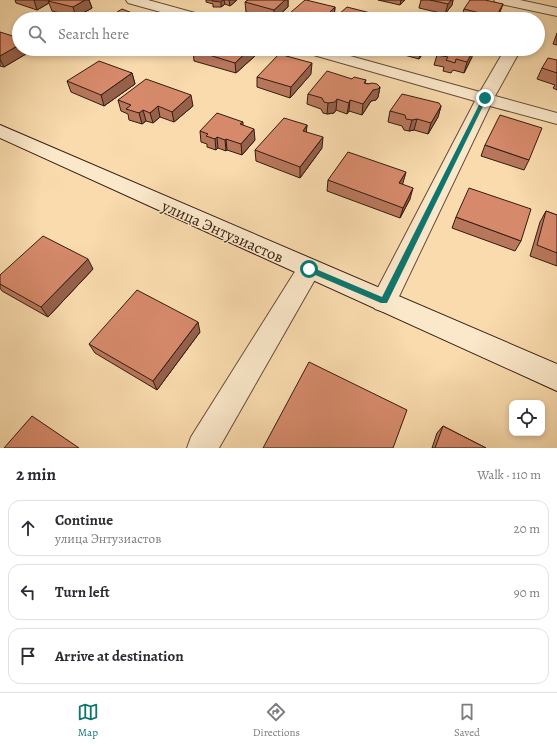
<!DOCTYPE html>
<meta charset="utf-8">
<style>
:root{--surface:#fff;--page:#f7f7f7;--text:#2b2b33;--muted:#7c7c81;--line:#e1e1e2;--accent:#0f766e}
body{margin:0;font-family:Alegreya,serif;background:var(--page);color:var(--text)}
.controls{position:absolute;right:12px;bottom:12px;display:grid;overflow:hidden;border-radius:8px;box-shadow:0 2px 6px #0003}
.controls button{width:36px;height:36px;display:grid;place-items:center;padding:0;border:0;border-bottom:1px solid var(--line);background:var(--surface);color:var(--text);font:20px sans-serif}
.stop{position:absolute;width:12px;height:12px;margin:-9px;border:3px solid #0f766e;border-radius:50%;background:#fff}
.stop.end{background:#0f766e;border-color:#fff;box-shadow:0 1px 4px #0008}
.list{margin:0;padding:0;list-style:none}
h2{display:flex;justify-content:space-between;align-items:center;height:52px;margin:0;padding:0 16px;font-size:17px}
h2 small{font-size:13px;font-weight:400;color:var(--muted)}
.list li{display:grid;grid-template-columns:26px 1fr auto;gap:12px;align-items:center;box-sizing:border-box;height:56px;margin:0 8px 8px;padding:0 8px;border:1px solid var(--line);border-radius:12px}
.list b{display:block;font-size:15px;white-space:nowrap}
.list p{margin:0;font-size:13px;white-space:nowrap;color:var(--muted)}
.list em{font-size:13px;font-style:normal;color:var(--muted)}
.icon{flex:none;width:22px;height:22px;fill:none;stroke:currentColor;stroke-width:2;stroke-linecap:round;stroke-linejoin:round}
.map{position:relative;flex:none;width:557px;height:448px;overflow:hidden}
.search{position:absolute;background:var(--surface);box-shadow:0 2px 6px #0003;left:12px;right:12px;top:12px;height:44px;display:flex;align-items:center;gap:10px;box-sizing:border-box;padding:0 14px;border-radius:22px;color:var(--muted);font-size:15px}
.sheet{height:244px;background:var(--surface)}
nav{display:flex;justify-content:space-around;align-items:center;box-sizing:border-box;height:56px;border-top:1px solid var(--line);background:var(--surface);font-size:11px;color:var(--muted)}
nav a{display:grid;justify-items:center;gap:2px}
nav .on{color:var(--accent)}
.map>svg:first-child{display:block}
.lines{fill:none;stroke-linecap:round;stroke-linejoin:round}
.street-casing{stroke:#654b37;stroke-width:2}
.secondary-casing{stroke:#341b10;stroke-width:2}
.street{fill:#fbe8ca;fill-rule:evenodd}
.secondary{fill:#fbe8ca;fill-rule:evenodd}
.wall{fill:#b8775c;stroke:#341b10}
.shaded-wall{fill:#96614b;stroke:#341b10}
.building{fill:#d68a6b;stroke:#341b10}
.route{fill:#0f766e}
.labels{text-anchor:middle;stroke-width:3;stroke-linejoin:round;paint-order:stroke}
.street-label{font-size:16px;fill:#341b10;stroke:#fbe8ca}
</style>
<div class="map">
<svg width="557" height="448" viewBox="0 0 557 448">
<rect width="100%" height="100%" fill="#f9dbad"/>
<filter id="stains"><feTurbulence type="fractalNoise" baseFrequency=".005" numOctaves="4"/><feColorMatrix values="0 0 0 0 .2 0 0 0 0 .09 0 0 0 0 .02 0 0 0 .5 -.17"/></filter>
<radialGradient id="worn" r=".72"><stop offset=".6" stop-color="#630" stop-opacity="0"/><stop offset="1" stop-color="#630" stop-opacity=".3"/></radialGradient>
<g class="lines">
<defs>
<g id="street">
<polygon points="126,0 148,0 206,16 208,19 186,19 128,3"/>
<polygon points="494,0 520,0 557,8 557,16 496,3"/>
<polygon points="300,49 325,49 480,92 505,49 521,49 495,96 557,113 557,124 490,106 393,309 384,312 375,309 371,301 475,101 303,52"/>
<polygon points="309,259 317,262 321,269 219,448 187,448 191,437 301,262"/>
</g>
<polygon id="secondary" points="0,125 557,364 557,391 0,138"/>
</defs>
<use href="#street" class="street-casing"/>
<use href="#secondary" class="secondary-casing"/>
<use href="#street" class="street"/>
<use href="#secondary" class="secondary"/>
</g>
<g class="wall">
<polygon points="15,0 89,0 92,8 76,17 52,11 49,3 37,10 16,3"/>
<polygon points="206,0 237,0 230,6 225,4 221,7 213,7 213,4 206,2"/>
<polygon points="248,0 288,0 288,7 275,19 271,19 246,12 245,2"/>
<polygon points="378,0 405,0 400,5"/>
<polygon points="421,0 453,0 452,5 445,14 419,8"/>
<polygon points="503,4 499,14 496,19 461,19 464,9"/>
<polygon points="335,7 334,17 333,19 290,19 290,13"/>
<polygon points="339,14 385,19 339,19"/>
<polygon points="0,32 19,49 30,49 31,51 4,67 0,66"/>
<polygon points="557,33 557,45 553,44"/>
<polygon points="161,49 186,49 178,55"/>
<polygon points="194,49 255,49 256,55 236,73 194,61 193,50"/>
<polygon points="395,49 426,49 419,59 397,53 395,52 396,49"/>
<polygon points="437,55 472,57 464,73 453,70 451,73 443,71 444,67 434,65"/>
<polygon points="557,60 557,90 553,88 555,85 537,79 542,68"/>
<polygon points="132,73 135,84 104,106 71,92 67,81"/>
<polygon points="311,74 290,98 257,87 257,77"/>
<polygon points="352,79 366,80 365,83 380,87 378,97 376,100 371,101 362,115 349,111 347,114 336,110 334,113 327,114 323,113 321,109 307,104 308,94"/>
<polygon points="118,100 193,106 174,122 160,117 153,123 146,121 142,124 129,120 128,114 121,111"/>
<polygon points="441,106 438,117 428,134 414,130 409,131 404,130 402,126 388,122 390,111"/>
<polygon points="243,122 243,125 255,140 242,155 227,150 226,151 218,148 216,150 207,147 207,144 201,142 200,131"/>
<polygon points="307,125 306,132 322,148 300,178 256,161 255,150"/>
<polygon points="485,145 529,160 524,170 481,156"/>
<polygon points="328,180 403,183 402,184 410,199 400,218 327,191"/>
<polygon points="546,211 557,215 557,266 530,256 540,222"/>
<polygon points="456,217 521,241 515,251 452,228"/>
<polygon points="93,269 48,317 2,291 0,288 0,275"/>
<polygon points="200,332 157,390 95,353 89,344"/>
<polygon points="443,426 486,448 432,448 437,433"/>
</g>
<g class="shaded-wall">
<polygon points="34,0 56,0 48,1 49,3 37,10"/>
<polygon points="85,0 89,0 92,8 76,17 73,7"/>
<polygon points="223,0 224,0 225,4 221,7 221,2"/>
<polygon points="229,0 237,0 230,6"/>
<polygon points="285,0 288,0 288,7 274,19 274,10"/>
<polygon points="401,0 405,0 400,5"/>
<polygon points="451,0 453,0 452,5 445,14 448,4"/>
<polygon points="503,4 499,14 496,19 495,19"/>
<polygon points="335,7 334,17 333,19 323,19"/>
<polygon points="19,45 19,49 30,49 31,51 4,67 0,59 0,56"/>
<polygon points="177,49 186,49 178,55"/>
<polygon points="250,49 255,49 256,55 236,73 235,63"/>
<polygon points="421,49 426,49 419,59"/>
<polygon points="474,49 472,57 464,73 467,62"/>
<polygon points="312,63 311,74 290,98 291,87"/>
<polygon points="132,73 135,84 104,106 101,95"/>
<polygon points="380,87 378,97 376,100 371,101 362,115 363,104 373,90"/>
<polygon points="191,95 193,106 174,122 172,112"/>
<polygon points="337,99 336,110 334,113 327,114 328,103"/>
<polygon points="350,100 349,111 347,114 349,103"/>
<polygon points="158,106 160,117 153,123 150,113"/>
<polygon points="441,106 438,117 428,134 431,123"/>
<polygon points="143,110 146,121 142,124 139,113"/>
<polygon points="417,119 414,130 409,131 412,120"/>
<polygon points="307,125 306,136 303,131"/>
<polygon points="254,129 255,140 242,155 241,144"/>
<polygon points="217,137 218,148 216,150 215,139"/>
<polygon points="323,137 322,148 300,178 300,167"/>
<polygon points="226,139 227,150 226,151 225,140"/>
<polygon points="406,172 403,183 397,194 399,183"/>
<polygon points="413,188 410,199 400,218 403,208"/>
<polygon points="88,259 93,269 48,317 41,307"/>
<polygon points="198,322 200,332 157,390 153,381"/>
</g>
<g class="building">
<polygon points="50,0 85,0 73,7 48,1"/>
<polygon points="212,0 223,0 221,2 212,1"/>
<polygon points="248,0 285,0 274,10 245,2"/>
<polygon points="305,0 306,0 335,7 323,19 314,19 290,13"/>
<polygon points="430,0 451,0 448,4"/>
<polygon points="470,0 485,0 503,4 496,17 464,9"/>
<polygon points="347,7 386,17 384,19 339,19 343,15 339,14"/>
<polygon points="122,9 142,17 140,19 106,19"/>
<polygon points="0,32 19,38 19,45 0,56"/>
<polygon points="194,49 250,49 235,63 193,50"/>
<polygon points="441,49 474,49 467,62 456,59 455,63 446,60 448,57 437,55"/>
<polygon points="279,54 312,63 291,87 257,77"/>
<polygon points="548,58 557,60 557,73 542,68"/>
<polygon points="99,61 132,73 101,95 67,81"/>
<polygon points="327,71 352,79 354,77 366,80 364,83 368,84 372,83 377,84 380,87 378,89 373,90 363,104 350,100 349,103 337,99 335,102 328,103 324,102 322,98 308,94"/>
<polygon points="146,79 191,95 172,112 158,106 150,113 143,110 139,113 126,109 131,105 118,100"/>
<polygon points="402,94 439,103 441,106 431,123 417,119 412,120 406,119 405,115 390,111"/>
<polygon points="217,113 243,122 240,124 254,129 241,144 226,139 225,140 217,137 215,139 206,136 208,134 200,131"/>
<polygon points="500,115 542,128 529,160 485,145"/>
<polygon points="284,118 307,125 303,131 323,137 300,167 255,150"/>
<polygon points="348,152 406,172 399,183 413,188 403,208 328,180"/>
<polygon points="469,188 531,209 521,241 456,217"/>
<polygon points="546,211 557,215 557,253 537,245"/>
<polygon points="43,236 88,259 41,307 0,284 0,275"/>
<polygon points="137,290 198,322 153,381 89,344"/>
<polygon points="309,362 407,410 393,448 263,448"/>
<polygon points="32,416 79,448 4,448"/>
<polygon points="443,426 486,448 435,448"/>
</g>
<polygon class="route" points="483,97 487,98 387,303 381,303 306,271 306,267 311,267 382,297"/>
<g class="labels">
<g class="street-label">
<text transform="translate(223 231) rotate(24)" y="6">улица Энтузиастов</text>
</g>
</g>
<rect width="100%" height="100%" filter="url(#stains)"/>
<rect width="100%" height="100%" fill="url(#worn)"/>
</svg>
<div class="controls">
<button><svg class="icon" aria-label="locate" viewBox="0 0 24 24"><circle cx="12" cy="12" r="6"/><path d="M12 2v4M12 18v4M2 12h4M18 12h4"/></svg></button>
</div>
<div class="stop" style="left:309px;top:269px"></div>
<div class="stop end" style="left:485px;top:98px"></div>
<div class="search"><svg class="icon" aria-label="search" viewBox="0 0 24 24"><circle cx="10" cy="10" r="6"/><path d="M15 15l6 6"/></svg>Search here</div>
</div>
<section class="sheet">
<h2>2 min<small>Walk · 110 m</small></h2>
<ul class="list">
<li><svg class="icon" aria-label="ahead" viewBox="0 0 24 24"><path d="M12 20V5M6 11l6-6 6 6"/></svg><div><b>Continue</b><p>улица Энтузиастов</p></div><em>20 m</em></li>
<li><svg class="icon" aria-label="left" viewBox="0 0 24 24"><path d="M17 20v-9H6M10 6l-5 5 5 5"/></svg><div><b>Turn left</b></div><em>90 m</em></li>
<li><svg class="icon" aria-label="arrive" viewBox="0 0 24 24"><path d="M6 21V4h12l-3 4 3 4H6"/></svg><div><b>Arrive at destination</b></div></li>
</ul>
</section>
<nav>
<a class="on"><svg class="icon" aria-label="map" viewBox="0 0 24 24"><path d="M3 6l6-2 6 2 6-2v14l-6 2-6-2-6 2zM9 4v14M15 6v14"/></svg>Map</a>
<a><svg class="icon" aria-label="directions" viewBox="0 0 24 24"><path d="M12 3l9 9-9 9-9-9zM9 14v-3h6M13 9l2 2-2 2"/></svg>Directions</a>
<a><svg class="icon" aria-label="saved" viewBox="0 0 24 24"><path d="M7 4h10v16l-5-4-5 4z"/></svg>Saved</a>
</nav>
